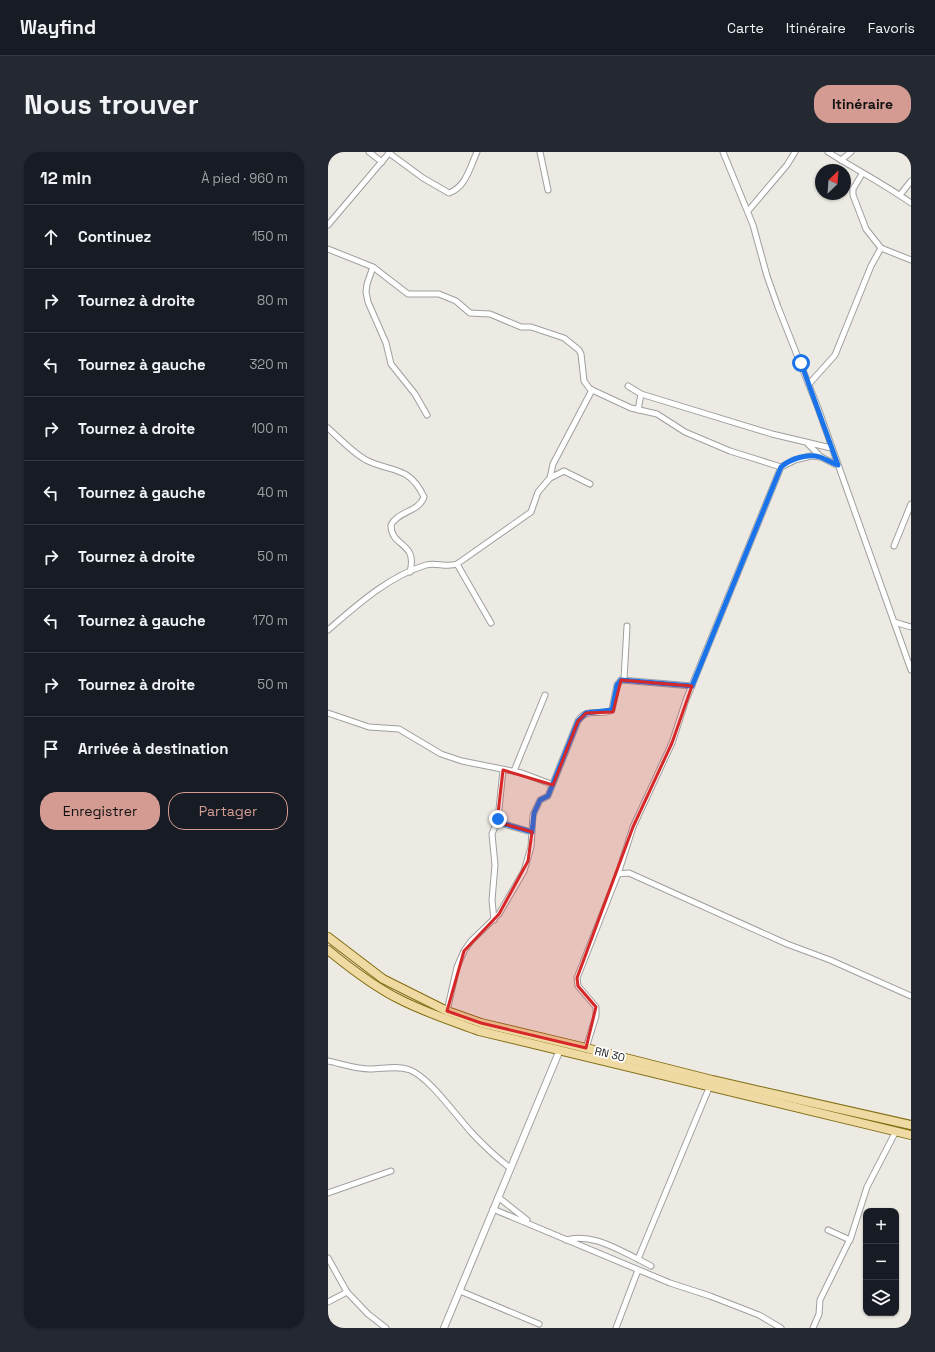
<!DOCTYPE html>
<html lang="fr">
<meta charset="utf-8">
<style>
:root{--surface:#171b24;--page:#242831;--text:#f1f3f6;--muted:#9ea1a6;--line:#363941;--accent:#d39b92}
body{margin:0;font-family:"Space Grotesk",sans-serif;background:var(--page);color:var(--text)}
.controls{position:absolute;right:12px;bottom:12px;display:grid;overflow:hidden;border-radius:8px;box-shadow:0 1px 3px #0004}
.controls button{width:36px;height:36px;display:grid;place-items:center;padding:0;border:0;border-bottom:1px solid var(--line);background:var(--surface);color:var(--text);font:20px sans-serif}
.compass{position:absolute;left:487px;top:12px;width:36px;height:36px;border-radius:50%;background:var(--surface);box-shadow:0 1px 3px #0004;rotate:25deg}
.stop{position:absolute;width:12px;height:12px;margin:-9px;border:3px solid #1a73e8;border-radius:50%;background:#fff}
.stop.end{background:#1a73e8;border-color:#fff;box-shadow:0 1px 4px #0008}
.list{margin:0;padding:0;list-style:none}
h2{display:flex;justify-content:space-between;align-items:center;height:52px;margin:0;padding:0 16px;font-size:17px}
h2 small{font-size:13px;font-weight:400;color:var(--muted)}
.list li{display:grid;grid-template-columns:26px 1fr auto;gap:12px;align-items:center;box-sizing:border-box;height:64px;padding:0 16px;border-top:1px solid var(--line)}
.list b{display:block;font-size:15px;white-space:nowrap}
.list em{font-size:13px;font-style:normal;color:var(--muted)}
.actions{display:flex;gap:8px;padding:12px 16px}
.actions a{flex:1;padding:9px 0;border:1px solid var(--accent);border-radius:16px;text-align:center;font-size:14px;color:var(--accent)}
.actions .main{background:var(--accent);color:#111}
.icon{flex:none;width:22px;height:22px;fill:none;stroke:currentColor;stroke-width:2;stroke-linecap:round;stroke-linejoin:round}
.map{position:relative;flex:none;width:583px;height:1176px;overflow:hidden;border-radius:16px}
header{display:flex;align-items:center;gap:24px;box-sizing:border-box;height:56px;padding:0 20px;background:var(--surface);border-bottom:1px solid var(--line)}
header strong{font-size:19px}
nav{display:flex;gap:22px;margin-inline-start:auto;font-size:14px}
.intro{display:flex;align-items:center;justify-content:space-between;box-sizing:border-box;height:96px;padding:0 24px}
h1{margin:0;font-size:28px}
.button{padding:10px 18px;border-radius:16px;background:var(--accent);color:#111;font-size:14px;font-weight:700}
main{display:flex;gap:24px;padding:0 24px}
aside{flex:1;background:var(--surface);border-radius:16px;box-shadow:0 1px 3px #0004}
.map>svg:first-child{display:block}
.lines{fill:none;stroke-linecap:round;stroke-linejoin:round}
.minor-casing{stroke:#9f9f9f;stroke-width:7}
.tertiary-casing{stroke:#9f9f9f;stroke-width:8}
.primary-casing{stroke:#816d12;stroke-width:10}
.minor{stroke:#fff;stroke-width:5}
.tertiary{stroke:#fff;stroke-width:6}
.primary{stroke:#efdaa3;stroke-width:8}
.route{stroke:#1a73e8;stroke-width:5}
.marked{fill:#d62828;fill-opacity:0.2;stroke:#d62828;stroke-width:3;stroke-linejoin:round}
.labels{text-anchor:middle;stroke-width:3.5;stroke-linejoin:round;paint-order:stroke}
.street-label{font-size:11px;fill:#1b1b1b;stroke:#fff}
</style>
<header>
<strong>Wayfind</strong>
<nav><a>Carte</a><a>Itinéraire</a><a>Favoris</a></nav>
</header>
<div class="intro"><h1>Nous trouver</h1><a class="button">Itinéraire</a></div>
<main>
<aside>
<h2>12 min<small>À pied · 960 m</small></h2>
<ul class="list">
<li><svg class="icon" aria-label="ahead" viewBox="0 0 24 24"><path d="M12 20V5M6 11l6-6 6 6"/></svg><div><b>Continuez</b></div><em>150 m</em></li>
<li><svg class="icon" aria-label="right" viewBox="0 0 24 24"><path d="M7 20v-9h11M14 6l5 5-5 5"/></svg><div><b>Tournez à droite</b></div><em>80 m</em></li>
<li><svg class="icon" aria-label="left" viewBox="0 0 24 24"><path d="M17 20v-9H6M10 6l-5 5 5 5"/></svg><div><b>Tournez à gauche</b></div><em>320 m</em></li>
<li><svg class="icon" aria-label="right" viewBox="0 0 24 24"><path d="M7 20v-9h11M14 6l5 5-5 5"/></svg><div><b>Tournez à droite</b></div><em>100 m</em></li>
<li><svg class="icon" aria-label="left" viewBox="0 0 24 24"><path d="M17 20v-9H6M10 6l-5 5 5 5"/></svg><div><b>Tournez à gauche</b></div><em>40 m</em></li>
<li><svg class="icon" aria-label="right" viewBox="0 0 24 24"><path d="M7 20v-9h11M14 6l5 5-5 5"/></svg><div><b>Tournez à droite</b></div><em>50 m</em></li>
<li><svg class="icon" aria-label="left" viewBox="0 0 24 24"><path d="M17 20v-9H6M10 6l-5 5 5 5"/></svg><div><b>Tournez à gauche</b></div><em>170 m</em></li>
<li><svg class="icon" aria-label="right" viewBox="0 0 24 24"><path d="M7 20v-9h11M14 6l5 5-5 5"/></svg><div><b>Tournez à droite</b></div><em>50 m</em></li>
<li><svg class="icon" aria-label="arrive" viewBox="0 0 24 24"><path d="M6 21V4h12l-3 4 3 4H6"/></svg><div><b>Arrivée à destination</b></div></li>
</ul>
<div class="actions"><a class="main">Enregistrer</a><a>Partager</a></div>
</aside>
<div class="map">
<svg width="583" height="1176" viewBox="0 0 583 1176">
<rect width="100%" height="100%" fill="#eceae2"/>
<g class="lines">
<defs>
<g id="minor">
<polyline points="41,0 54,10"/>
<polyline points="212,0 220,38"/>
<polyline points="395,0 425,73 439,124 450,155 490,256 583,518"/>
<path d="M500,0c27,17 56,32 83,51"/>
<path d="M61,1l34,25 26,15c17,-6 21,-26 28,-41"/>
<polyline points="513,8 523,0"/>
<polyline points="534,22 525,37 525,43 538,77 553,96 583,108"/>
<polyline points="572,43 583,29"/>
<polyline points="420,59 459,13 467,0"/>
<polyline points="0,73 62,0"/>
<polyline points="0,97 45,115 80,142 111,142 128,149 142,161 162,162 193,175 203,175 236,186 251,198 253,202 256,229 262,237 303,256 329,262 357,280 402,299 453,315"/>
<polyline points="45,115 39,132 38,140 40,150 58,191 63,212 87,242 99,263"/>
<polyline points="481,232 507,203 543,114 553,96"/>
<polyline points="300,234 313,242 310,258"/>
<polyline points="313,242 444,282 503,296"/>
<path d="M0,276c12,11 24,24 38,32 26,13 43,5 58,37 -5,15 -26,14 -33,28 0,23 27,16 19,47"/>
<polyline points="480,292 493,305"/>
<polyline points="222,326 236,319 262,332"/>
<polyline points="566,394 583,352"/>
<polyline points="129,412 163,471"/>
<polyline points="566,470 583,475"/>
<path d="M0,478c29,-25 61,-54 98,-65 10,-3 20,3 31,-1l74,-52 7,-20 12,-14 3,-14 39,-74"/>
<polyline points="296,527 299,474"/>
<polyline points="0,561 41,575 71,577 113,602 134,609 194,621 223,632"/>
<polyline points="186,619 217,543"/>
<polyline points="169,670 203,680"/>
<polyline points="290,722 301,721 459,792 502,808 583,844"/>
<polyline points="166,768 164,748 167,713 164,682 170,667 175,618"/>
<path d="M119,859l10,-44 7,-16 7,-10 28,-27 25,-43 7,-24 2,-32 7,-15 8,-4 30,-75c10,-15 21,-4 34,-11l5,-25 4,-5 71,6"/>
<polyline points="258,896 268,864 268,855 250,834 249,826 290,722 305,675 344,591 358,548 453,315 467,308 483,304 493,305 509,313"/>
<path d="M0,909c14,3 28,8 42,8 13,0 27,-4 40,1 20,8 46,46 62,63 12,13 24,24 38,35"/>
<polyline points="0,1041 63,1019"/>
<polyline points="170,1045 199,1068"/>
<polyline points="165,1057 342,1131 382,1144 431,1163 453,1176"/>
<polyline points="500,1078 522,1088"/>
<path d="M238,1088c25,-7 49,8 72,19"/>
<polyline points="0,1106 19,1140 40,1162 58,1176"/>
<polyline points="323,1114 310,1107 381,936"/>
<polyline points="132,1139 211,1172"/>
<polyline points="0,1150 19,1140"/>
<polyline points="288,1176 310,1118"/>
<polyline points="485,1176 491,1162 492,1148 523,1085 539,1035 568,979"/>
</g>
<polyline id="tertiary" points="116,1176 231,900"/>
<g id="primary">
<polyline points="0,785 55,827 119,859 153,871 258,896 384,928 583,973"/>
<path d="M0,798c22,18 45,36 71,49 25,13 53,22 80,32l432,104"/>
</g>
</defs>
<use href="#minor" class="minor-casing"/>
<use href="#tertiary" class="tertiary-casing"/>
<use href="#primary" class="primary-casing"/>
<use href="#minor" class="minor"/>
<use href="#tertiary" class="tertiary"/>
<use href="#primary" class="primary"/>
</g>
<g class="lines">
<path class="route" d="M170,667l-1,3 35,10 2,-19 6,-13 8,-4 30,-75 8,-8 26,-3 5,-25 4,-5 71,6 89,-219c9,-8 27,-14 39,-10 6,2 11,6 18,8l-37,-102"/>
</g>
<path class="marked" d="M293,528l71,6 -20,57 -39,84 -56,151 1,8 18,21 -10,41 -105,-25 -34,-12 17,-60 35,-37 29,-53 4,-29 -35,-10 6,-52 50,15 25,-64 8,-8 27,-1z"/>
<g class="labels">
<g class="street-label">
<text transform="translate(282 902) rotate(14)" y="4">RN 30</text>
</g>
</g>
</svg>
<div class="controls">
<button>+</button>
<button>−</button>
<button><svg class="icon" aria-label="layers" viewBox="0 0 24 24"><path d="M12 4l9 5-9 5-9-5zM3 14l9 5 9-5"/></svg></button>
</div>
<svg class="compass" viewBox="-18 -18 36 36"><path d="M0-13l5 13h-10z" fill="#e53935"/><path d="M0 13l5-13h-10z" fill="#9ea1a6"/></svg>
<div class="stop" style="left:473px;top:211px"></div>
<div class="stop end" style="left:170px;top:667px"></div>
</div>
</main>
